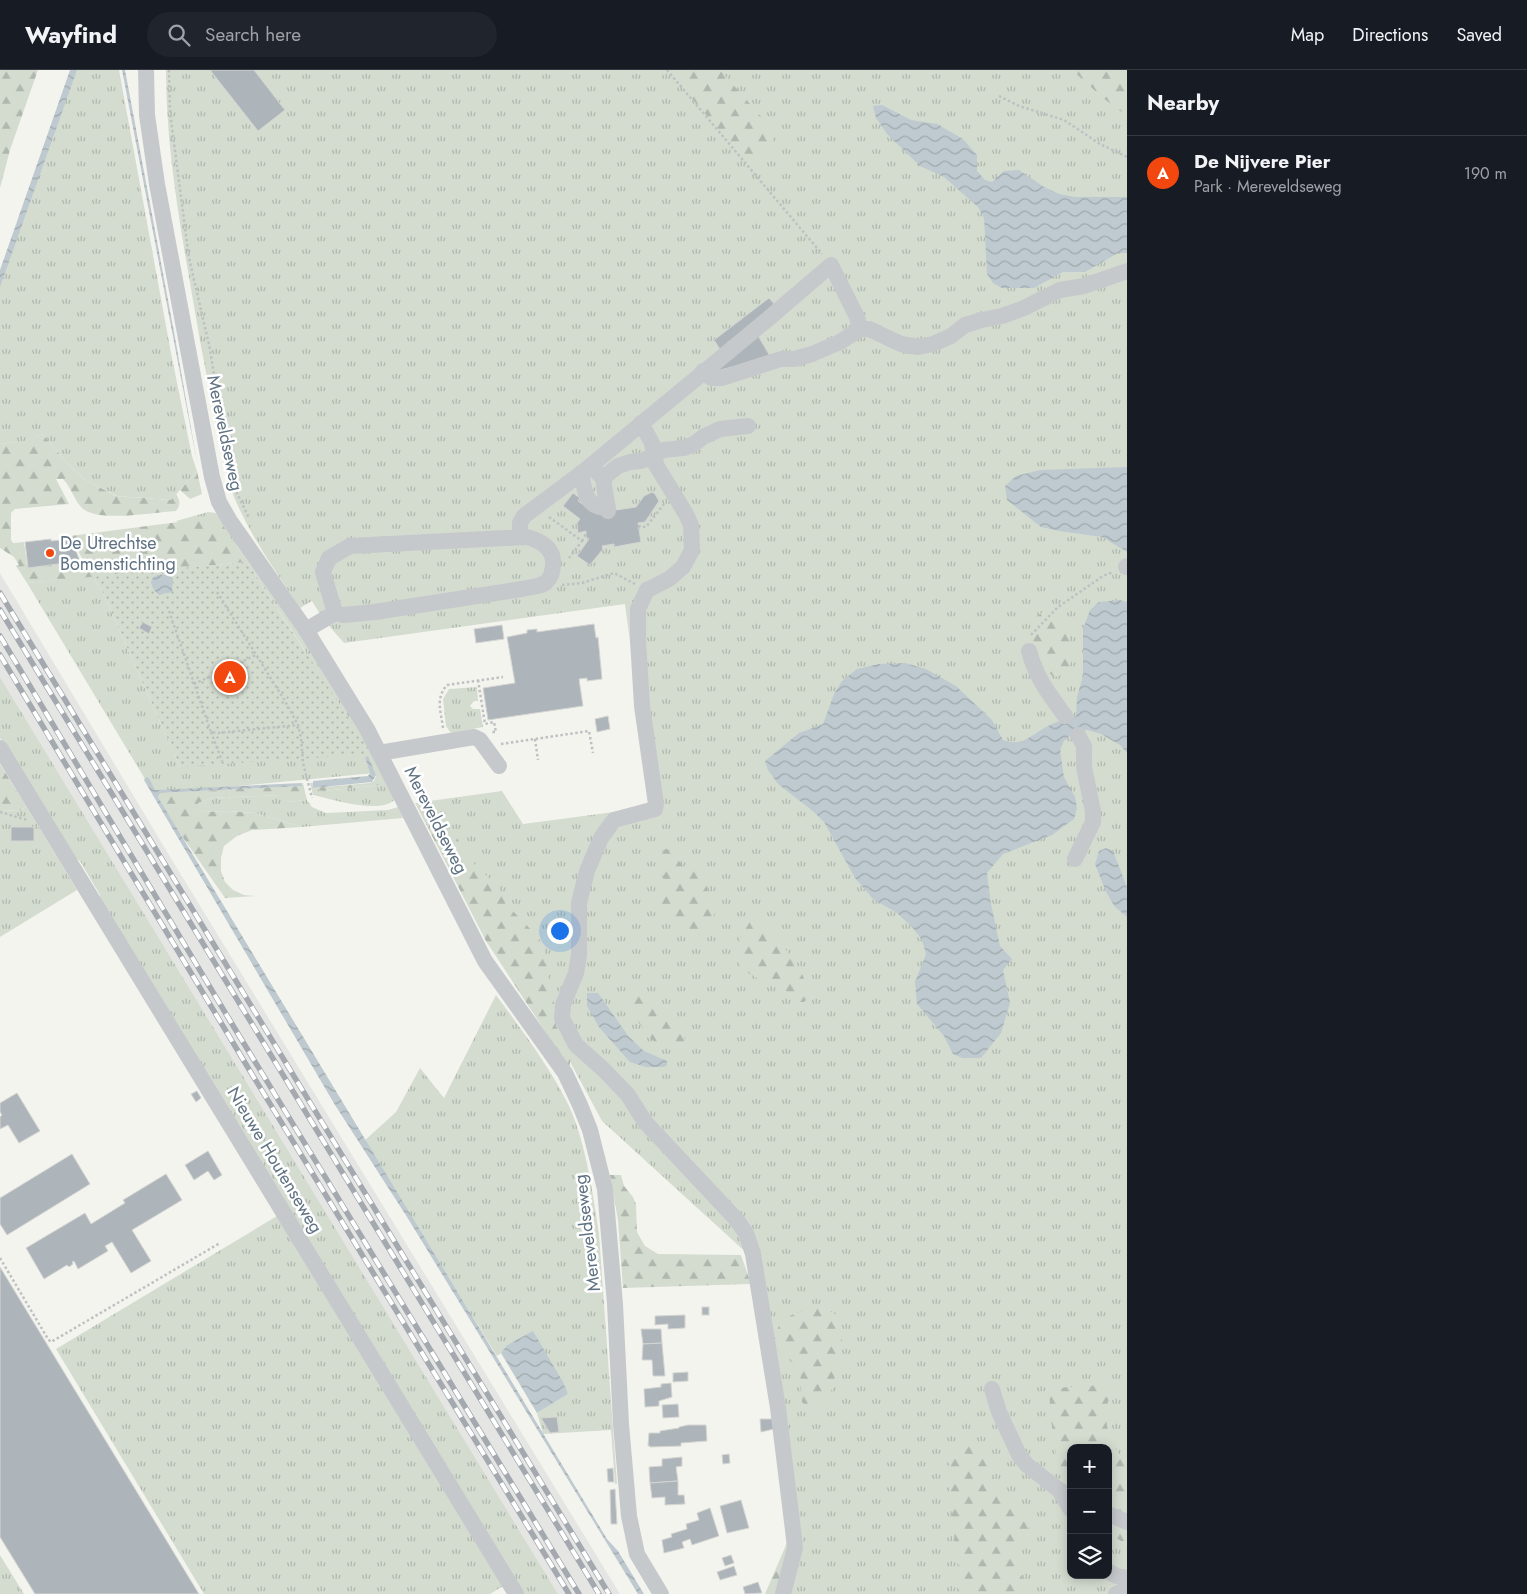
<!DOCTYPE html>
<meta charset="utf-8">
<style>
:root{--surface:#171b24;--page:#20242c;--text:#f1f3f6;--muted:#9ea1a6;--line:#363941;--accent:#f34710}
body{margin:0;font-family:Jost,sans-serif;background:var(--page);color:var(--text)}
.controls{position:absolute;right:15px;bottom:15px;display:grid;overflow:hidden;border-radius:10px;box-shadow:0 2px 12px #0003}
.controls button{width:45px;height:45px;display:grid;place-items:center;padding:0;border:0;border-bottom:1px solid var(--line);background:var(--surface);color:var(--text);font:25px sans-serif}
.you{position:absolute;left:559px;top:860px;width:18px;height:18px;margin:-12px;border:4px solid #fff;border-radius:50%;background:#1a73e8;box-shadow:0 0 0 8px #1a73e833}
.badge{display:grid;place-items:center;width:32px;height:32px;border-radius:50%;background:var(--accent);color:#fff;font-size:16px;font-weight:700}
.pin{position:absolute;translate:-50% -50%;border:2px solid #fff;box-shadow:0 1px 5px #0006}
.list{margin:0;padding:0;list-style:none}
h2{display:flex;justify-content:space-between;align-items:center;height:65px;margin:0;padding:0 20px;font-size:21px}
h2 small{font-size:16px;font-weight:400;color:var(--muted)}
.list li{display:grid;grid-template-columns:32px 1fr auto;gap:15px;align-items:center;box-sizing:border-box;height:75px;padding:0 20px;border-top:1px solid var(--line)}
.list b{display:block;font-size:19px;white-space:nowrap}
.list p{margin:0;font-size:16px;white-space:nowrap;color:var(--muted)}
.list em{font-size:16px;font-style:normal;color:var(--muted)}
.icon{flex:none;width:28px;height:28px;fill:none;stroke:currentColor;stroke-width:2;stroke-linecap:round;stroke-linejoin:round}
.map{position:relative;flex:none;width:1127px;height:1524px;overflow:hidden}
header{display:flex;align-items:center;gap:30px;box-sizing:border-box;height:70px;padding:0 25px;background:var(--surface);border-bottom:1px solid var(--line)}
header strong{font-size:24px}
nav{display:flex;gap:28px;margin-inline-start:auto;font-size:18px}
.search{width:350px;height:45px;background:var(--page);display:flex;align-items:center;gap:12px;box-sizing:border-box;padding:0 18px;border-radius:28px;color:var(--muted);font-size:19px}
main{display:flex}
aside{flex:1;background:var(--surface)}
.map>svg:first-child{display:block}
.built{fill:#e5e6e3}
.grass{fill:url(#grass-tufts);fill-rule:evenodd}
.forest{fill:url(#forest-firs)}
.garden{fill:url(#garden-dots)}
.water{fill:url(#water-waves)}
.building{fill:#adb5ba;stroke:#d5d5d2}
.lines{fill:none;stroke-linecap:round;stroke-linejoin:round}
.path{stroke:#bec0c2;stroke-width:2.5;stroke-dasharray:2.5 2.5;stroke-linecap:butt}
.minor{stroke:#c6c9cc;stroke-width:16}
.rail-casing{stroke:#a3a9af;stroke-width:5.5}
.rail{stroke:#fff;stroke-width:4;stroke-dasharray:11;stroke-linecap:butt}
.poi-dot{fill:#f34710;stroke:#fff;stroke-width:2}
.labels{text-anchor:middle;stroke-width:5;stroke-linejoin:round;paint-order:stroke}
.street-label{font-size:18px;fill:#607383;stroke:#fff}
.poi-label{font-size:18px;fill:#607383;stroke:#fff;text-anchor:start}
</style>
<header>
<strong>Wayfind</strong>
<div class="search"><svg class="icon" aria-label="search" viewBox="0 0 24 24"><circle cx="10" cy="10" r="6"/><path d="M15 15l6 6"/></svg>Search here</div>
<nav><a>Map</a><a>Directions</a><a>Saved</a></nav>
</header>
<main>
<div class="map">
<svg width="1127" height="1524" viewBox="0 0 1127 1524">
<defs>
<pattern id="grass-tufts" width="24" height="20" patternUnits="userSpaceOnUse" patternTransform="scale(1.25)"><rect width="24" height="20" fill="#d4dcd0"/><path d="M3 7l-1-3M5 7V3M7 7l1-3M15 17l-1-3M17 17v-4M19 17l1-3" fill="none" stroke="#afb7ae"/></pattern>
<pattern id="forest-firs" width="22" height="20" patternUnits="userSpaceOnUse" patternTransform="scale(1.25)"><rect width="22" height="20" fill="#d4dcd0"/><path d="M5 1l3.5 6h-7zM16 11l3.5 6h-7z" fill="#afb7ae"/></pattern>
<pattern id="garden-dots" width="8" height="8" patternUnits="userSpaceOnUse" patternTransform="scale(1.25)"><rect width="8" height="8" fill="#d4dcd0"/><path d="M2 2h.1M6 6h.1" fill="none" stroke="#afb7ae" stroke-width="1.8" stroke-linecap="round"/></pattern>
<pattern id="water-waves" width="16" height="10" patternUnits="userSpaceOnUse" patternTransform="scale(1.25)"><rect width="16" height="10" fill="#becacf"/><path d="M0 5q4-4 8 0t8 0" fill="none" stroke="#9ea8ad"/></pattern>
</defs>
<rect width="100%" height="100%" fill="#f4f4ef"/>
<polygon class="built" points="0,503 169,785 620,1524 558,1524 0,607"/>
<g class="grass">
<polygon points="74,0 119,0 171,283 192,386 197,401 171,430 117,426 97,416 84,409 67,393 43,364 27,371 0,374 0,210"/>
<path d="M166,0h961v1524h-352l15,-41 -39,-296 -149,-136 -54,-100 -113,-191 -5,2 -15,-29 87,-12 21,33 129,-17 -27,-203 -281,39 -21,-24 -11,-18 -12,7c-24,-36 -49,-71 -66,-111 -9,-22 -12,-44 -17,-66 -6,-30 -11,-60 -17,-90 -15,-90 -34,-180 -34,-271zM1071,1378h37v127h-37z"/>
<path d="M208,442l8,1 139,202 41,83c-13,18 -65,1 -83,-3l-3,-12h3l1,5 9,3 58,-6v-4l-5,-5 -1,-3 -221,21 -127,-211 65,-7 10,15 78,176 126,-115 -69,-105 -61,-26z"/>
<polygon points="0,607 558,1524 522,1524 101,833 100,825 80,791 73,787 0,668"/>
<polygon points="477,617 478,631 474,631 470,636 473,639 480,639 483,657 451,663 446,656 443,629 449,619"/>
<polygon points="281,725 288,732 307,730 312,737 326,743 388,740 398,737 403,748 302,757 255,743 227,741 204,742 198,739 198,733 212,728"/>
<polygon points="26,736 77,820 0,867 0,741 22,740"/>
<path d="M496,925c25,34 51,68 70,105 19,36 27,94 33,134l18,250h-2l-4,-54 -68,4 -6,-21 31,-19 -35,-62 -26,13 -6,8 -4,3 -133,-215 32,-29 24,-44 24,30z"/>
<polygon points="277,1146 505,1515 490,1524 204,1524 56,1279"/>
<polygon points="0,1485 24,1524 0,1524"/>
</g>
<g class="forest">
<polygon points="0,0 38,0 10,80 0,118"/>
<path d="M668,0h52l54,61c0,16 -7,24 -21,30l-11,-4z"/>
<polygon points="1072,0 1121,0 1127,5 1127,46 1103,28"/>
<path d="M43,364l24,29 17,16 13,7 19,10 55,4 5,-6c4,6 5,11 0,17 -21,1 -79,12 -94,-3 -8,-8 -11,-21 -19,-29h-7l13,25 -54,5 -4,4v27l2,3 11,-1 3,23 56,-5 -13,-24 147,-19 30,45 -220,21 -11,-17 3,-1 -5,-8 -14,-9v-104l26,-3z"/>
<polygon points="197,401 202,424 190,429 180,420"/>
<path d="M1043,542h11l8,7 7,14 3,27 -5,13 -12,4c-13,-7 -21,-28 -24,-42 -1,-5 1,-11 2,-16z"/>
<polygon points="0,694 26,736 22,740 0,741"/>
<polygon points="376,706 381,711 381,715 323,721 313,718 370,713 374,711"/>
<polygon points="301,713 303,713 307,730 288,732 280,725 212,728 198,733 198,739 204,742 227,741 255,743 302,757 252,760 237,766 224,776 221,788 221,801 225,812 233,820 244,825 256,826 225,828 177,759 158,727 159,723 301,716"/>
<polygon points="442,757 451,759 481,804 486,805 498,817 510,838 539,868 546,885 548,906 553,925 556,956 564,970 578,982 571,987 569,998 486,871 430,762"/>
<path d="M666,779l4,1 13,16 15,4 6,3 4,21 8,18c-3,5 -7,12 -12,16 -15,11 -39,-8 -47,-20 2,-9 8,-15 8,-24 -1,-11 -11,-20 -5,-32z"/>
<path d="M754,845l6,3c18,25 48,49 48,80l-4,4h-4l-20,-16 -16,-4 -14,-8 -11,-8 -2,-23z"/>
<polygon points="632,924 639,924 662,947 683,961 686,975 663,976 651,969 626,936 626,926"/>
<polygon points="610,1105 621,1105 624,1116 633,1127 636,1134 637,1162 645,1176 658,1184 741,1185 751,1214 623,1218 618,1150"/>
<path d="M823,1238l12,6 6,10 1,19 -6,13 -2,30 -11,17 -7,4h-10l-4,-5 -2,-33c-6,-6 -15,-11 -21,-18 -3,-4 -4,-11 -3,-15 2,-22 29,-27 47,-28z"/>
<path d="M1117,1314c-3,6 -7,12 -9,18 -7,20 5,47 19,62v77h-6l-13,-8v-85h-37v69l-2,-13 -12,-46 -8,-51 1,-5 -1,-5 6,-9z"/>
<path d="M972,1368l17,23 2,13 6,11 31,39 4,1c-4,4 -8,8 -10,13 -8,19 0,38 5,56h-70l1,-26 -11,-97c5,-18 11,-22 25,-33z"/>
<polygon points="792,1461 780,1524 765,1524"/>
</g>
<polygon class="garden" points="247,492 372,684 180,697 102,521 92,506"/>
<g class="water">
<polygon points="70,0 77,0 0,217 0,200"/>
<polygon points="122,0 125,0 174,262 198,397"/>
<polygon points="882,35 911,50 937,54 963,69 977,85 977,101 985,110 992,112 1004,101 1019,100 1044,117 1059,124 1075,127 1127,127 1127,183 1118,183 1085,202 1063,202 1034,218 1002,218 993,213 987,204 984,148 978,137 944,107 920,96 887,64 876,48 873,36"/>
<polygon points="1127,397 1127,482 1102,467 1059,461 1041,457 1007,430 1005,416 1016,406 1040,400"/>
<path d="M168,505l5,4 -1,13 -13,3c-5,-4 -12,-14 -4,-19 3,-2 9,-1 13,-1z"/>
<path d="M1119,530l8,2v151l-7,-8 -19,-11 -14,-4 -14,3 -9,8 -4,9 4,27 11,20 2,11 -3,11 -22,16 -49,19 -16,19 4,31 9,42 12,13 -9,11 7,33 -9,30 -20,25h-19l-9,-4 -9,-18 -27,-32 -2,-22 11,-28 -4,-14 -10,-13 -15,-14 -24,-14 -18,-21 -31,-56 -10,-10 -36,-28 -10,-14 -3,-9 34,-28 24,-9 11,-30 8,-13 15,-12 22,-5 26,-1 21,6 30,17 36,34 11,20c19,7 27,-4 43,-13 9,-5 20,-8 30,-11l1,-19 6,-21v-47l7,-19 9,-8z"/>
<polygon points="368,686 376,705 372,712 313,718 313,711 368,706 370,703 365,687"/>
<polygon points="146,707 149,708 155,720 158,720 301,713 302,716 160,723 158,727 607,1469 618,1481 644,1524 638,1524 407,1147 335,1035 144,710"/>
<polygon points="1106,778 1113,781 1127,817 1127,847 1115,837 1106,822 1095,794 1099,781"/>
<polygon points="587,923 598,923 629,967 644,981 667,991 667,995 664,997 646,997 630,992 599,957 587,936"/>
<polygon points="533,1261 563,1312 568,1324 537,1343 501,1283 507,1275"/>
</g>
<g class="building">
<polygon points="210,0 254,0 285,40 258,61"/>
<polygon points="769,228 776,236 721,281 714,270"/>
<polygon points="757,264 770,286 714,302"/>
<polygon points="652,422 655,424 659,431 645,452 638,453 641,472 614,477 614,474 602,476 603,479 590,495 577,486 589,469 586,467 586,461 578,463 577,453 580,449 563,436 573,423 580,428 578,431 596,443 636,437 644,426"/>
<polygon points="51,469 51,471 71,469 80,491 28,498 25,472"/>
<polygon points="143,552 152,557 149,564 139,558"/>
<polygon points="594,554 596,568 598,567 602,609 587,611 587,608 579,609 583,636 488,650 483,618 515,613 507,567 527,563 527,560 537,559 537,562"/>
<polygon points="502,555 504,569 476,573 474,559"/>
<polygon points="608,646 610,659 597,662 595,649"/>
<rect x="11" y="757" width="23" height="14"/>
<polygon points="197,1021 201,1028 196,1032 191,1024"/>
<polygon points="17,1023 40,1061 19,1073 8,1055 0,1059 0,1047 2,1045 0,1042 0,1033"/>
<polygon points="208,1081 222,1105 214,1110 208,1101 194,1110 185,1095"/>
<polygon points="72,1084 90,1114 7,1165 0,1154 0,1128"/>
<polygon points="166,1104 182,1130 132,1160 151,1191 131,1203 112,1172 105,1176 108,1181 78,1199 74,1191 72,1192 73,1194 69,1197 67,1195 44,1209 26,1178 85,1143 91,1154 125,1133 123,1130"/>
<polygon points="0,1197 199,1524 35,1524 0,1467"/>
<rect x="702" y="1237" width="7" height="8"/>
<polygon points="685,1245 685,1258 668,1259 668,1254 655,1255 655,1246"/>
<polygon points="641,1259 661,1259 662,1273 643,1274"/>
<polygon points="662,1273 665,1306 653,1306 652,1290 642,1290 643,1274"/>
<polygon points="688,1302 688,1311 673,1312 673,1303"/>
<polygon points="671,1313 672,1327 659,1331 659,1336 645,1337 644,1319 661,1317 661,1314"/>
<polygon points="678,1334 679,1347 663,1348 662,1335"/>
<polygon points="557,1347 559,1362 550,1363 541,1348"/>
<polygon points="760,1349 773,1349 774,1359 761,1362"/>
<polygon points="688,1355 706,1355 707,1371 681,1373 681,1376 650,1377 650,1376 648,1376 649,1363 660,1363 660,1361 679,1358 679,1357"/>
<polygon points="729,1384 730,1393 723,1394 722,1385"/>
<polygon points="682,1387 682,1396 676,1397 678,1411 650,1413 649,1397 662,1396 662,1389"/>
<polygon points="613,1398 614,1412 608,1412 607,1399"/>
<polygon points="678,1411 678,1425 684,1425 685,1434 665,1435 665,1427 652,1428 650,1413"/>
<polygon points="615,1419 617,1454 611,1454 610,1420"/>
<polygon points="741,1430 749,1458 727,1463 720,1436"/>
<polygon points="710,1438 719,1466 692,1475 690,1469 682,1472 684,1478 664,1483 662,1470 672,1467 671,1464 687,1459 686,1454 699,1450 697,1443"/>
<polygon points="731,1485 734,1493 725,1496 722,1488"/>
<polygon points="734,1496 737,1505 720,1510 717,1502"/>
<polygon points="758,1512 762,1523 745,1524 743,1517"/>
</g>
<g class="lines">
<g class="path">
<polyline points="169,0 170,42 189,188 210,279 216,318 218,349"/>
<polyline points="667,0 822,184"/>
<polyline points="999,26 1019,36 1064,50 1100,74 1127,87"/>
<polyline points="223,374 230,409 249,448"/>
<polyline points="549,447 582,471 569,488"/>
<polyline points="638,456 646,457 664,434"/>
<polyline points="582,471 586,464"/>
<polyline points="562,515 582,513 614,503 635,514"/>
<polyline points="217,522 285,631 298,655 301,668 303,693 312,728"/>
<polyline points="169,541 211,662 218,663 298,655"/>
<polyline points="1031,565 1058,537 1103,506 1113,502"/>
<polyline points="478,610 485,654 494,652 496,662 492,662"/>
<polyline points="194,614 256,585"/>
<path d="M443,658c-2,-17 -8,-29 4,-43l56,-8"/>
<polyline points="211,662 222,691"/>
<polyline points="535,669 538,690"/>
<polyline points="501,674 589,661 593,683"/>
<polyline points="0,742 27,750"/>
<polyline points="0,1188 48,1269 51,1272 220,1173"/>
</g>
<g class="minor">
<polyline points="146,0 147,45 157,114 212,407 219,432 230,451 306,560 367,659 485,891 565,1003 580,1035 590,1060 605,1119 615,1234 621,1354 629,1446 637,1484 661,1524"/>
<polyline points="703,301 711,308 722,308 781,289 794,289 812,284 840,272 860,259 869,259 901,274 918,277 933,274 951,266 965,255 982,250 1002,246 1024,238 1060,220 1084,216 1127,201"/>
<polyline points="641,353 652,373 656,395 686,444 691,455 692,480 683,497 669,509 647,520 638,539 638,570 642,636 656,734 655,739 614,750 601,768 587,801 579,833 579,885 576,903 563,935 562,948 576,975 604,1000 628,1025 645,1052 736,1149 746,1163 753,1184 778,1338 793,1460 795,1478 783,1524"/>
<polyline points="595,400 603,408 608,441"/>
<path d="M581,403c4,18 4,35 27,35"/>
<polyline points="603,408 618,396 630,392 640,391 653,387 663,380 684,378 694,374 703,367 720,359 748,356"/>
<polyline points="520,467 520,453 524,446 583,402 768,249 831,195 857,247 860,259"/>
<polyline points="1126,497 1127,496"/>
<path d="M306,560l29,-17 8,2 32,-3 147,-23c7,-2 17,-2 23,-6 6,-5 7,-10 8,-17 2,-17 -11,-25 -26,-29l-177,9 -21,12 -6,14 12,41"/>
<path d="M1029,581c7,27 20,43 36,65"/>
<polyline points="0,678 516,1524"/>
<polyline points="379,683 474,667 480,670 499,696"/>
<polyline points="1075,789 1093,752 1093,741 1084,697 1084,676 1078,665"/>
<polyline points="992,1319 999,1342 1019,1385 1027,1395 1059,1420 1071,1440"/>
<polyline points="1108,1444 1127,1452"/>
<polyline points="1108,1501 1116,1506 1127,1508"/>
<polyline points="1116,1524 1127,1519"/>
</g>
<defs>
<g id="rail">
<polyline points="0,523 609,1524"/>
<polyline points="0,540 599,1524"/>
<polyline points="0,566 229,949 579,1524"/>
<polyline points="0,585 250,1001 569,1524"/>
</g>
</defs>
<use href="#rail" class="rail-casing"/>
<use href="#rail" class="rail"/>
</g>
<circle class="poi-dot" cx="50" cy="483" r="5"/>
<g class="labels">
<g class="street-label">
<text transform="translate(225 363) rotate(78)" y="6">Mereveldseweg</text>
<text transform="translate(436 750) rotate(63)" y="6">Mereveldseweg</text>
<text transform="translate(275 1090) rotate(59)" y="6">Nieuwe Houtenseweg</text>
<text transform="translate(587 1163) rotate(-97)" y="6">Mereveldseweg</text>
</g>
<g class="poi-label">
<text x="60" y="479">De Utrechtse<tspan x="60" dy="21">Bomenstichting</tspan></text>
</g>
</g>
</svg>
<div class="controls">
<button>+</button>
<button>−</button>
<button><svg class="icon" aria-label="layers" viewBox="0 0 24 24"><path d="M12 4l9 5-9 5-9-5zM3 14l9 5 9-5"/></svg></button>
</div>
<div class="you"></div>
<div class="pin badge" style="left:230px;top:607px">A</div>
</div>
<aside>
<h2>Nearby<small></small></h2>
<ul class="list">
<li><span class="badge">A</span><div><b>De Nijvere Pier</b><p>Park · Mereveldseweg</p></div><em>190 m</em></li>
</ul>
</aside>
</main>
